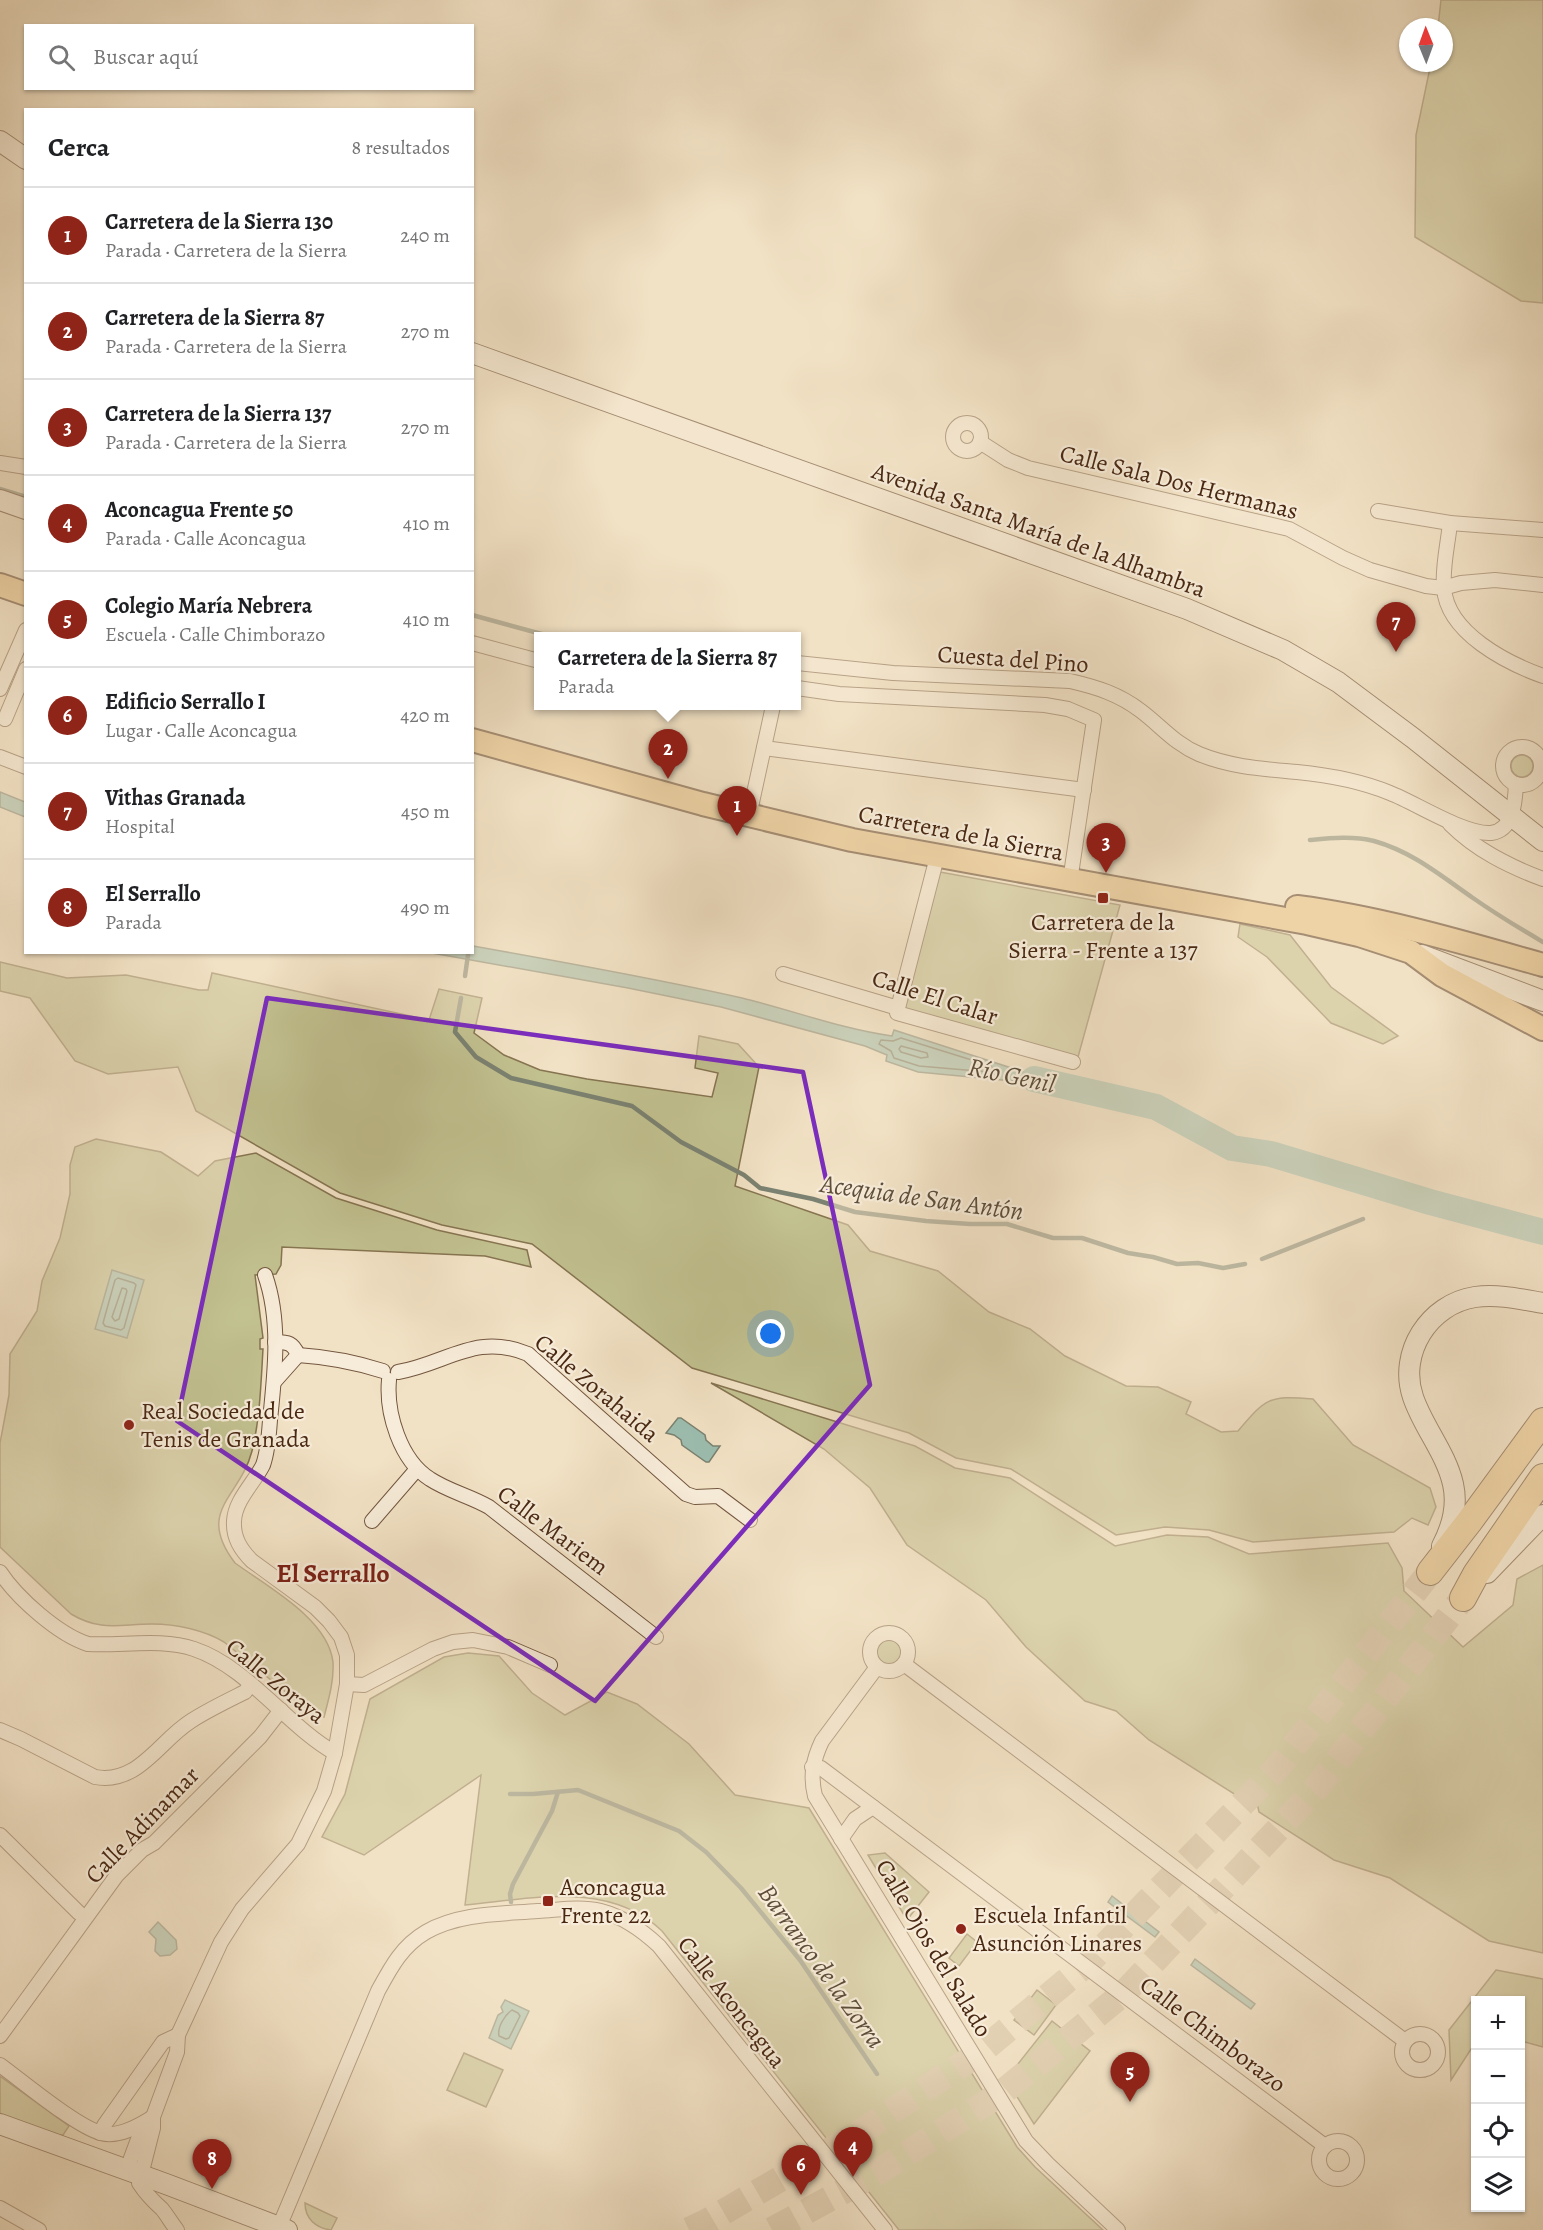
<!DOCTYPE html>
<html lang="es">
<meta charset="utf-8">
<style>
:root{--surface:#fff;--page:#f6f6f6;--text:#202124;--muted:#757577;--line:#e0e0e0;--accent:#8f2418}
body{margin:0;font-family:Alegreya,serif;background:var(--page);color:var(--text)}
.controls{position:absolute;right:18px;bottom:18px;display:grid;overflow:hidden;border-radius:0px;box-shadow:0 2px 4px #0004}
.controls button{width:54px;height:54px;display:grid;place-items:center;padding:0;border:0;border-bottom:2px solid var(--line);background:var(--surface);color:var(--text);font:30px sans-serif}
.compass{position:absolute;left:1399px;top:18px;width:54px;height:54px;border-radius:50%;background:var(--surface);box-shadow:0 2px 4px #0004;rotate:359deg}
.you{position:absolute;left:771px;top:1334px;width:21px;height:21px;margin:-15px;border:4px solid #fff;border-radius:50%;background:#1a73e8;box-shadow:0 0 0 9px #1a73e833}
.badge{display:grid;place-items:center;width:39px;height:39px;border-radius:50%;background:var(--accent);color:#fff;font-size:20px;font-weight:700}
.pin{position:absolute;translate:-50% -50px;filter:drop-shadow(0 2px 3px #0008)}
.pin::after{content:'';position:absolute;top:32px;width:21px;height:18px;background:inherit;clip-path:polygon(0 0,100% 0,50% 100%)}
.popup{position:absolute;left:534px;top:632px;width:267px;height:78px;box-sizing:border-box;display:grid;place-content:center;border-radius:0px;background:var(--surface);filter:drop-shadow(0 2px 4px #0005);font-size:20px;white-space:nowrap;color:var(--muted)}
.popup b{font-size:22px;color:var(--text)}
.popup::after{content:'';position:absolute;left:50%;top:100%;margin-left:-12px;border:12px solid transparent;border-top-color:var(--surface)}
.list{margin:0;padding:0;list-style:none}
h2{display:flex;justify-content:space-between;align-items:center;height:78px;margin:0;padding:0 24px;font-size:26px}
h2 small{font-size:20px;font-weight:400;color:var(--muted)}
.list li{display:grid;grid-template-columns:39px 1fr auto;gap:18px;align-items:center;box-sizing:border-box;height:96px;padding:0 24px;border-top:2px solid var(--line)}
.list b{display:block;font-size:22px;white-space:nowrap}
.list p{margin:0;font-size:20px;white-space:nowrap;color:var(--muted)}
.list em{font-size:20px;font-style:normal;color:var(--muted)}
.icon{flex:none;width:33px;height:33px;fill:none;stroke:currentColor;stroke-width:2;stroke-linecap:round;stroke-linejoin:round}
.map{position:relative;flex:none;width:1543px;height:2230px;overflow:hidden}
.search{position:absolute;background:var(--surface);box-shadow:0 2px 4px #0004;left:24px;top:24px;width:450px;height:66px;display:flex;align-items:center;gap:15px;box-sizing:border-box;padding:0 21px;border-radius:0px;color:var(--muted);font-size:22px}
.panel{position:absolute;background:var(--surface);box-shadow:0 2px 4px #0004;left:24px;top:108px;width:450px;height:846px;border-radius:0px}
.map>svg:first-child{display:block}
.green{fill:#c2c190;stroke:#867451;stroke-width:1.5}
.water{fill:#9cbeb0;stroke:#7b8271;stroke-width:1.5}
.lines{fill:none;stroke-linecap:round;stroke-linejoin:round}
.shore{stroke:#727361;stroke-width:1.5}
.stream{stroke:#7b8271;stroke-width:4.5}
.river{stroke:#9cbeb0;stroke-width:26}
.highway-tunnel{stroke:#d0bda1;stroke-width:26;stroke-dasharray:26 13;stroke-linecap:butt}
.street-casing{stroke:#73563f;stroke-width:16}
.secondary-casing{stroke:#492812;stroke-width:22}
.primary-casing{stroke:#492812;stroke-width:26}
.highway-casing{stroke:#492812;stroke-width:28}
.street{stroke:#f7ecd9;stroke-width:14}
.secondary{stroke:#f7ecd9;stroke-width:20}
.primary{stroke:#e9c182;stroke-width:22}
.highway{stroke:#e9c182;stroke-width:26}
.marked{fill:none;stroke:#7b2cbf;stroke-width:4.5;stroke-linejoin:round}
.poi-dot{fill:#8f2418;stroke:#f7ecd9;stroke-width:2}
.labels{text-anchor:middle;stroke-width:4.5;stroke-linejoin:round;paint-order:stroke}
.street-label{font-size:24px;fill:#492812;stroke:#f7ecd9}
.poi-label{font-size:24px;fill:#492812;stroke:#f7ecd9;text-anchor:start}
.water-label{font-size:26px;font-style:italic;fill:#5e4e3a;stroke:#f7ecd9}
.neighbourhood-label{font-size:26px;font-weight:bold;fill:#7a1f14;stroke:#f7ecd9}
</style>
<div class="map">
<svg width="1543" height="2230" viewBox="0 0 1543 2230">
<rect width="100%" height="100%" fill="#f2e2c5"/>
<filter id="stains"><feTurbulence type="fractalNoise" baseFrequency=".00333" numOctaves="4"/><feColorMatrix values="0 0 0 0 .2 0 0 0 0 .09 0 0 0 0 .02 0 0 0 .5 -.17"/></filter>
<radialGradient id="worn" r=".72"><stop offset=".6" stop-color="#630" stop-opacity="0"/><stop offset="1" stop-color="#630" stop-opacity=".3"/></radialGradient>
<g class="green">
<polygon points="1441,0 1543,0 1543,303 1521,301 1415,237 1416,135 1431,63 1444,63 1444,27 1438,27"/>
<circle cx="1522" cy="766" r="11"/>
<polygon points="940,872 1120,905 1078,1057 904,1009"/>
<polygon points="1240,924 1290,935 1331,987 1398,1036 1383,1044 1331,1023 1267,957 1238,937"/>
<path d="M0,962l67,16 59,-3 73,15h9l4,-17 217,47 10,-31 43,9 -8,35 30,22 36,15 47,9 125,18 6,-24 -23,-5 4,-32 39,8 21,23 -24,119 113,39 22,26 68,20 51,41 41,17 35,27 61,30 32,1 33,15 -5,12 35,18 17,-1c28,-33 31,-36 75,-32l40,46 77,43 6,19 -8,18 -16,-7 -18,14 -141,10 -44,-12 -44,-3 -49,8 -105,-66 -55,-11 -47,-25 -217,-65 -160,-124 -90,-19 -102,-32 -144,-82 -18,-44 -70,7 -33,-13 -45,-63 -30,-7z"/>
<path d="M96,1139l65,13 37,24 17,-15 41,-8 80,45 101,32 90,20 4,17 -46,-11 -203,-9 -1,18 -5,9 -21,1 8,63 -3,1v10h3c-2,33 -3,70 -11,102 -12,47 -57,59 -17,112 33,24 93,56 98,99 1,19 -4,36 -9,55l-11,-3 -89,-72c-20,-12 -48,-18 -72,-18 -32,0 -51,8 -81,-10l-71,-67v-104l9,-48 1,-41 27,-43 5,-30 18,-43 10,-44v-29l5,-18z"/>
<polygon points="711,1383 915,1446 955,1468 1010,1478 1115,1546 1167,1535 1208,1537 1249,1554 1388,1543 1402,1568 1404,1591 1463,1647 1513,1605 1517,1579 1543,1565 1543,1953 1489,1941 1390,1878 1334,1860 1259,1812 1257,1803 1247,1796 1239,1797 1149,1740 1116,1711 1085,1701 1026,1647 986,1600 907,1545 870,1488 824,1449"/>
<circle cx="889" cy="1652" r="13"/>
<path d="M468,1653l31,3 33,37 33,22 42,-23 30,12 52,40 46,51 74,13 208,339 18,20 68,63h-204l-237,-299c-53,-51 -131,-32 -197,-26l16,-130 -117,80 -42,-18 23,-43 25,-95 74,-42z"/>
<polygon points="885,1853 929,1892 907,1920 868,1855"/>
<polygon points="967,1934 977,1942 959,1966 949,1958"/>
<polygon points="1496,1970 1543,1979 1543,2047 1521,2041 1520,2000 1476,2000 1475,2043 1451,2080 1449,2030"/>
<polygon points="1037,1990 1056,2005 1034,2035 1014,2020"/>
<polygon points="1052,2021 1090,2051 1034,2124 1006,2079"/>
<polygon points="464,2053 503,2070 486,2107 447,2090"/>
<polygon points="0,2076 69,2126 63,2135 55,2135 0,2115"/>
<path d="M305,2203l32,15 -6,12c-15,-2 -26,-11 -26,-27z"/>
</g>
<g class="water">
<polygon points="0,792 25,802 25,817 0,807"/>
<path d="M473,946c90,16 180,32 269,52 50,12 99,31 150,38l2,-6 173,56 -149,-14 -32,-11 1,-6 -22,-9 -144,-39 -93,-19 -196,-35 40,-1z"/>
<polygon points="112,1270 144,1280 127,1338 95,1329"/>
<polygon points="678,1418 681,1418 705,1435 706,1440 713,1446 720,1446 709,1462 706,1462 682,1445 681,1440 674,1435 666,1433"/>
<polygon points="1112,1896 1159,1932 1155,1937 1108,1902"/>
<polygon points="158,1922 176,1940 177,1949 170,1955 160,1956 155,1951 156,1939 149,1932"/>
<polygon points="1195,1959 1255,2004 1251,2009 1191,1965"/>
<polygon points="505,2000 529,2011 511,2049 489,2038 498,2015 503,2012 501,2007"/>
</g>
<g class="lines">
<g class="shore">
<polygon points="901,1038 991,1066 993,1070 989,1072 919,1066 894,1058 891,1051 879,1044 881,1040 893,1041"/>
<polygon points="901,1046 927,1053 928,1057 921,1058 901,1052 899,1049"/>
<polygon points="118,1278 134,1283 136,1285 124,1328 121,1330 105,1326 103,1323 115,1280"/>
<polygon points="122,1288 126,1289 127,1291 119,1319 115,1321 112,1317"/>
<path d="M512,2010l6,3 2,3 -11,22 -3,1 -7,-3c-2,-9 6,-21 13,-26z"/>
</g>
<g class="stream">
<polyline points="0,489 26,497"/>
<polyline points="472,615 549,636"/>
<path d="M1310,840c22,-2 43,-4 64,1 39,11 67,35 99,57 23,16 46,30 70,44"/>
<polyline points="465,976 468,955"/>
<polyline points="461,998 455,1032 476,1057 511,1078 632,1106 681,1142 744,1175 760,1188 813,1199 855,1212 926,1221 970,1224 1007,1224 1053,1238 1082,1238 1128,1253 1153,1257 1177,1264 1198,1263 1223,1268 1245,1264"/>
<polyline points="1262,1259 1363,1219"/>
<polyline points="510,1794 533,1794 578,1790 679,1831 706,1852 741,1888 800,1960 877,2074"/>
<polyline points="511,1902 510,1894 513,1884 552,1811 558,1792"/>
</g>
<polyline class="river" points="1034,1079 1156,1107 1232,1148 1271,1154 1430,1202 1543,1232"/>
<g class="highway-tunnel">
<polyline points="689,2230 706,2222 853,2137 978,2054 1088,1963 1278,1767 1430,1572"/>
<polyline points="772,2230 875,2174 1003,2092 1125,1992 1314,1791 1463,1598"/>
</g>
<defs>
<g id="street">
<circle cx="967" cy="437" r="14"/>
<polyline points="980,442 1008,460 1028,468 1289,529 1343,558 1370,570 1426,586 1443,588 1461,583 1495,580 1543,585"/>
<polyline points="0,463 26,467"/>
<polyline points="1378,511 1450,523 1543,530"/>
<path d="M1450,523c-2,21 -8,44 -6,65 3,45 63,75 99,88"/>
<polyline points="472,643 539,661"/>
<path d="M797,663l96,10 177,8c26,6 49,13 71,30 20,15 34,33 58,43 31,13 65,15 98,18 31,3 64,9 93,21 26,10 75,42 101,40 23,-3 24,-32 25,-49"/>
<polyline points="797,688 839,694 1045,705 1068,709 1094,720 1070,881"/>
<polyline points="0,689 26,630"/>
<polyline points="5,719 26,669"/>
<circle cx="1522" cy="766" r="19"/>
<polyline points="764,748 1084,790"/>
<polyline points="0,757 26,767"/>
<polyline points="749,816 773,706"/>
<path d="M1450,824c26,26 58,42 93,55"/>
<polyline points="783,974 898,1008"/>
<polyline points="898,1008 897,1013 1073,1062"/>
<polyline points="898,1008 937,857"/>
<path d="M275,1342c13,0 18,1 23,13"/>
<path d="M298,1355c30,2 57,7 85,16"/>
<path d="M398,1372c48,-8 78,-40 130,-18l158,140 9,3 23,-1 32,24"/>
<path d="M389,1380c-3,33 11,80 41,99 18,12 40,17 59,28l167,130"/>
<polyline points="274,1382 298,1355"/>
<polyline points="372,1521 417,1469"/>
<path d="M0,1572c17,26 59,63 88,72 35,2 73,-6 106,5 54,18 93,77 141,104"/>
<circle cx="889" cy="1652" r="19"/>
<polyline points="904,1664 1405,2041"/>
<path d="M877,1667l-55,74c-9,19 -12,35 -7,55l211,345 22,23 70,66"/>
<polyline points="347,1684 364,1685 433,1649 453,1642 473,1640 508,1647 550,1665"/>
<path d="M0,1730l21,9 74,38c43,8 64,-36 96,-56 17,-11 36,-20 54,-29l6,-8"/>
<polyline points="812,1767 821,1768 1325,2146"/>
<polyline points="0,1835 79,1913"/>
<polyline points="841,1839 855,1819 873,1807"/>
<circle cx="1420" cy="2052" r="18"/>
<polyline points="0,2036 117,1875 142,1850 154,1843 260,1737 281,1710"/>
<path d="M0,2065c22,16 77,62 101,68 17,5 38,-7 52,-16"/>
<polyline points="100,2133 105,2124 163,2042 178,2035"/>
<circle cx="1338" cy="2160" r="19"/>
<polyline points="127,2169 144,2123"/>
<polyline points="0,2208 39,2230"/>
<path d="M279,2227l99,-236c13,-24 24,-45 48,-59 33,-19 75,-18 112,-21 21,-1 42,-5 63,0 23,6 42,20 58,35l226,284"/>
<path d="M177,2230c-5,-6 -10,-15 -15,-21 -9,-8 -16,-15 -23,-26l14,-55v-11l24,-65 1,-17 43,-93 21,-33 56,-65 26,-53 11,-38 12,-69v-29l-6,-18 -12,-16 -14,-14 -63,-46c-11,-11 -19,-23 -18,-40 1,-21 20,-38 29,-56 5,-14 6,-31 7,-45 5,-48 11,-100 -5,-145"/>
</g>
<g id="secondary">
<polyline points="0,141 26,159"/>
<polyline points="472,353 1187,609 1283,650 1338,682 1413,738 1543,841"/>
<polyline points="0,500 26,509"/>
<polyline points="1422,955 1543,1001"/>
<path d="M1442,1546c10,-19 16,-40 11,-62 -7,-31 -30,-57 -40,-87 -15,-44 16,-93 62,-100 23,-3 45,2 68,6"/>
<polyline points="1487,1573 1543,1515"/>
<polyline points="0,2124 166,2184 287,2230"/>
</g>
<g id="primary">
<polyline points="0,585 26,594"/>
<polyline points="472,740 703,804 852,840 1307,923 1359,935 1411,952 1442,975 1543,1029"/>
<path d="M1297,907c84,11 165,35 246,58"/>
</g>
<g id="highway">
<polyline points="1430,1572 1469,1522 1543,1421"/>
<polyline points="1463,1598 1476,1574 1543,1477"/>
</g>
</defs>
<use href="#street" class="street-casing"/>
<use href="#secondary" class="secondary-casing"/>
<use href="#primary" class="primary-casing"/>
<use href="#highway" class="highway-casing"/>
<use href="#street" class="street"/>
<use href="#secondary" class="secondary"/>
<use href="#primary" class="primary"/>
<use href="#highway" class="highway"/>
</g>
<path d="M0 0H1543V2230H0ZM267,998l536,74 67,313 -275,316 -418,-280z" fill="#f2e2c5" fill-opacity=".55" fill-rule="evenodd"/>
<path class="marked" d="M267,998l536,74 67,313 -275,316 -418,-280z"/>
<g class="poi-dot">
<rect x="1097" y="892" width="12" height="12" rx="3"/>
<circle cx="129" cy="1425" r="6"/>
<rect x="542" y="1895" width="12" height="12" rx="3"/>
<circle cx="961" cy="1929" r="6"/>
</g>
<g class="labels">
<g class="street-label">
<text transform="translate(1179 482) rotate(14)" y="8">Calle Sala Dos Hermanas</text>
<text transform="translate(1039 530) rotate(20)" y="8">Avenida Santa María de la Alhambra</text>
<text transform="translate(1013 659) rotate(4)" y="8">Cuesta del Pino</text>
<text transform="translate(961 833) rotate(11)" y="8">Carretera de la Sierra</text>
<text transform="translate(935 997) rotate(18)" y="8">Calle El Calar</text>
<text transform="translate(597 1388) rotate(40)" y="8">Calle Zorahaida</text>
<text transform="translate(553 1530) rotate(37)" y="8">Calle Mariem</text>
<text transform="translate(276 1681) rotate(39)" y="8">Calle Zoraya</text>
<text transform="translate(142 1825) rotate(-46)" y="8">Calle Adinamar</text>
<text transform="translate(934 1948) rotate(59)" y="8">Calle Ojos del Salado</text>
<text transform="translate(732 2002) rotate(52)" y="8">Calle Aconcagua</text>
<text transform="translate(1213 2034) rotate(37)" y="8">Calle Chimborazo</text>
</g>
<g class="poi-label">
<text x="1103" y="930" text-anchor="middle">Carretera de la<tspan x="1103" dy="28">Sierra - Frente a 137</tspan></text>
<text x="141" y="1419">Real Sociedad de<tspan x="141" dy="28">Tenis de Granada</tspan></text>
<text x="560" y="1895">Aconcagua<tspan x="560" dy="28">Frente 22</tspan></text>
<text x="973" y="1923">Escuela Infantil<tspan x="973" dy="28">Asunción Linares</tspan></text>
</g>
<g class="water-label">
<text transform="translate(1012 1075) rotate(12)" y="9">Río Genil</text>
<text transform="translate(922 1197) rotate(8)" y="9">Acequia de San Antón</text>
<text transform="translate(822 1966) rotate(54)" y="9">Barranco de la Zorra</text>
</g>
<g class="neighbourhood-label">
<text x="333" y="1582">El Serrallo</text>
</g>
</g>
<rect width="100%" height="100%" filter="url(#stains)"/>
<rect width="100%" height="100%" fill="url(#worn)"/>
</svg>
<div class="controls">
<button>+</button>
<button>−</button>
<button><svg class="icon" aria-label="locate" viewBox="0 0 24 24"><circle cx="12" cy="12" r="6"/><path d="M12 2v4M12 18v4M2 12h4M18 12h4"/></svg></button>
<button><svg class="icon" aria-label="layers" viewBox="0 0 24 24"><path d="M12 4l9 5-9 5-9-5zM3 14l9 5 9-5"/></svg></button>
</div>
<svg class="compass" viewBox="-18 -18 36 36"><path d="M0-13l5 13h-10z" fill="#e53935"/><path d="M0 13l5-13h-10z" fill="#757577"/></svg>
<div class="you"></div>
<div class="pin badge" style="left:737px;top:836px">1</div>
<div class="pin badge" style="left:668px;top:779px">2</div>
<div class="popup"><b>Carretera de la Sierra 87</b>Parada</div>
<div class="pin badge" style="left:1106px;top:873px">3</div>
<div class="pin badge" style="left:853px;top:2177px">4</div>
<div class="pin badge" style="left:1130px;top:2102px">5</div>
<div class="pin badge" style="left:801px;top:2195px">6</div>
<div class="pin badge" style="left:1396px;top:652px">7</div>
<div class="pin badge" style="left:212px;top:2189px">8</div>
<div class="search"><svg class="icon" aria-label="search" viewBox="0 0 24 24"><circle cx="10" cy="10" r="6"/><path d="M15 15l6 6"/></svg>Buscar aquí</div>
<section class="panel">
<h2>Cerca<small>8 resultados</small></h2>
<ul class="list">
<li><span class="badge">1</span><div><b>Carretera de la Sierra 130</b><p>Parada · Carretera de la Sierra</p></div><em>240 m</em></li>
<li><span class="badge">2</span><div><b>Carretera de la Sierra 87</b><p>Parada · Carretera de la Sierra</p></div><em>270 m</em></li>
<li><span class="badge">3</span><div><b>Carretera de la Sierra 137</b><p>Parada · Carretera de la Sierra</p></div><em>270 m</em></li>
<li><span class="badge">4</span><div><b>Aconcagua Frente 50</b><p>Parada · Calle Aconcagua</p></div><em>410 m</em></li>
<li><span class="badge">5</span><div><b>Colegio María Nebrera</b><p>Escuela · Calle Chimborazo</p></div><em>410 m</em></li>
<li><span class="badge">6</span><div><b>Edificio Serrallo I</b><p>Lugar · Calle Aconcagua</p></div><em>420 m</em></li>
<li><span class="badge">7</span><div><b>Vithas Granada</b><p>Hospital</p></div><em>450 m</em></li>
<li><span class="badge">8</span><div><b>El Serrallo</b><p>Parada</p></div><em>490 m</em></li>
</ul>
</section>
</div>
